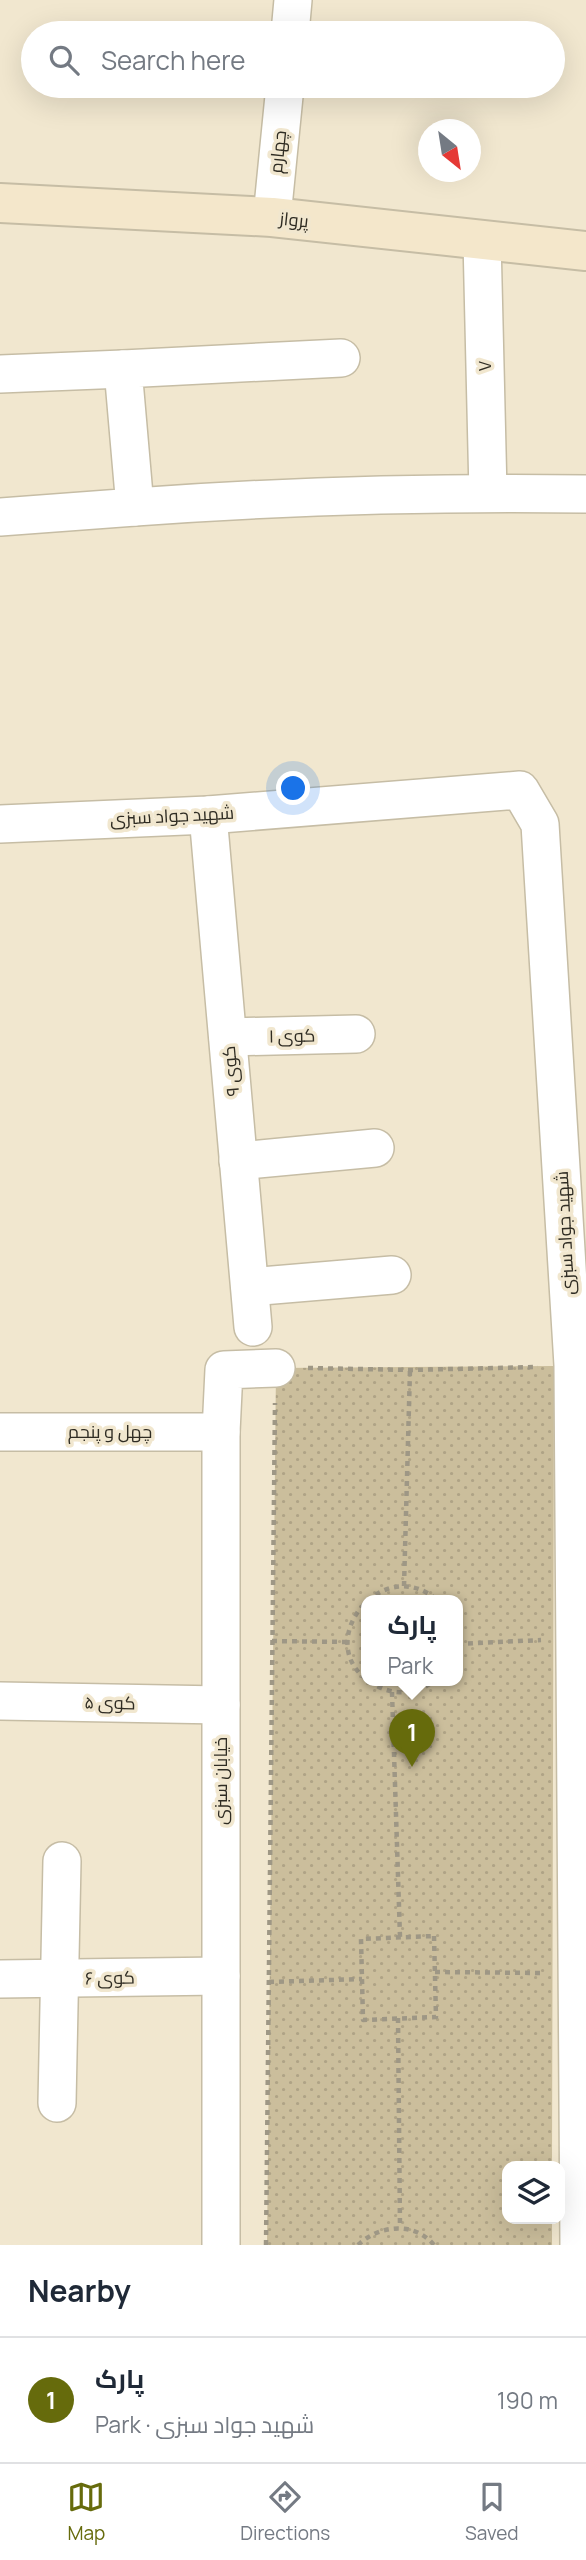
<!DOCTYPE html>
<meta charset="utf-8">
<style>
:root{--surface:#fff;--page:#f6f6f7;--text:#1f2937;--muted:#747a83;--line:#e0e1e3;--accent:#666b0c}
body{margin:0;font-family:Manrope,Cairo,sans-serif;background:var(--page);color:var(--text)}
.controls{position:absolute;right:21px;bottom:21px;display:grid;overflow:hidden;border-radius:14px;box-shadow:0 7px 28px #0002}
.controls button{width:63px;height:63px;display:grid;place-items:center;padding:0;border:0;border-bottom:2px solid var(--line);background:var(--surface);color:var(--text);font:35px sans-serif}
.compass{position:absolute;left:418px;top:119px;width:63px;height:63px;border-radius:50%;background:var(--surface);box-shadow:0 7px 28px #0002;rotate:150deg}
.you{position:absolute;left:294px;top:789px;width:24px;height:24px;margin:-18px;border:5px solid #fff;border-radius:50%;background:#1a73e8;box-shadow:0 0 0 10px #1a73e833}
.badge{display:grid;place-items:center;width:46px;height:46px;border-radius:50%;background:var(--accent);color:#fff;font-size:23px;font-weight:700}
.pin{position:absolute;translate:-50% -58px;filter:drop-shadow(0 2px 4px #0008)}
.pin::after{content:'';position:absolute;top:37px;width:24px;height:21px;background:inherit;clip-path:polygon(0 0,100% 0,50% 100%)}
.popup{position:absolute;left:361px;top:1595px;width:102px;height:91px;box-sizing:border-box;display:grid;place-content:center;border-radius:14px;background:var(--surface);filter:drop-shadow(0 2px 5px #0005);font-size:23px;white-space:nowrap;color:var(--muted)}
.popup b{font-size:26px;color:var(--text)}
.popup::after{content:'';position:absolute;left:50%;top:100%;margin-left:-14px;border:14px solid transparent;border-top-color:var(--surface)}
.list{margin:0;padding:0;list-style:none}
h2{display:flex;justify-content:space-between;align-items:center;height:91px;margin:0;padding:0 28px;font-size:30px}
h2 small{font-size:23px;font-weight:400;color:var(--muted)}
.list li{display:grid;grid-template-columns:46px 1fr auto;gap:21px;align-items:center;box-sizing:border-box;height:126px;padding:0 28px;border-top:2px solid var(--line)}
.list b{display:block;font-size:26px;white-space:nowrap}
.list p{margin:0;font-size:23px;white-space:nowrap;color:var(--muted)}
.list em{font-size:23px;font-style:normal;color:var(--muted)}
.icon{flex:none;width:38px;height:38px;fill:none;stroke:currentColor;stroke-width:2;stroke-linecap:round;stroke-linejoin:round}
.map{position:relative;flex:none;width:586px;height:2245px;overflow:hidden}
.search{position:absolute;background:var(--surface);box-shadow:0 7px 28px #0002;left:21px;right:21px;top:21px;height:77px;display:flex;align-items:center;gap:18px;box-sizing:border-box;padding:0 24px;border-radius:38px;color:var(--muted);font-size:26px}
.sheet{height:217px;background:var(--surface)}
nav{display:flex;justify-content:space-around;align-items:center;box-sizing:border-box;height:98px;border-top:2px solid var(--line);background:var(--surface);font-size:19px;color:var(--muted)}
nav a{display:grid;justify-items:center;gap:4px}
nav .on{color:var(--accent)}
.map>svg:first-child{display:block}
.grass{fill:url(#grass-dots);fill-rule:evenodd}
.lines{fill:none;stroke-linecap:round;stroke-linejoin:round}
.street-casing{stroke:#c6bda5;stroke-width:40}
.secondary-casing{stroke:#c6bda5;stroke-width:42}
.path{stroke:#9e9785;stroke-width:4.5;stroke-dasharray:5 5;stroke-linecap:butt}
.street{stroke:#fff;stroke-width:37}
.secondary{stroke:#f4e7cb;stroke-width:38}
.labels{text-anchor:middle;stroke-width:7;stroke-linejoin:round;paint-order:stroke}
.street-label{font-size:18px;fill:#2f2c23;stroke:#f1e7cf}
</style>
<div class="map">
<svg width="586" height="2245" viewBox="0 0 586 2245">
<defs>
<pattern id="grass-dots" width="8" height="8" patternUnits="userSpaceOnUse" patternTransform="scale(1.75)"><rect width="8" height="8" fill="#cbbe9c"/><path d="M2 2h.1M6 6h.1" fill="none" stroke="#afa386" stroke-width="1.8" stroke-linecap="round"/></pattern>
</defs>
<rect width="100%" height="100%" fill="#f1e7cf"/>
<path class="grass" d="M554,1366l-2,800h-45v53h45v26h-285l9,-877zM366,1601h92v80h-92z"/>
<g class="lines">
<defs>
<g id="street">
<polyline points="290,33 293,0"/>
<polyline points="272,217 285,86"/>
<polyline points="482,240 488,493"/>
<polyline points="0,374 123,369"/>
<path d="M135,507c150,-11 301,-15 451,-13"/>
<polyline points="0,517 135,507 123,369 341,358"/>
<polyline points="208,815 253,1327"/>
<polyline points="0,824 208,815 520,790 540,824 573,1365 579,2245"/>
<polyline points="228,1037 356,1034"/>
<polyline points="238,1161 375,1148"/>
<polyline points="250,1287 392,1275"/>
<polyline points="0,1432 221,1432"/>
<polyline points="0,1701 221,1705"/>
<polyline points="0,1979 221,1976"/>
<polyline points="57,2103 62,1861"/>
<polyline points="221,2245 221,1432 224,1370 276,1368"/>
</g>
<polyline id="secondary" points="0,203 272,217 586,251"/>
</defs>
<use href="#street" class="street-casing"/>
<use href="#secondary" class="secondary-casing"/>
<g class="path">
<polyline points="308,1368 410,1370 538,1367"/>
<polyline points="404,1586 410,1370"/>
<polyline points="272,1641 348,1642"/>
<polyline points="458,1644 541,1640"/>
<path d="M366,1679c-53,-41 19,-127 72,-78"/>
<path d="M369,1681c20,15 46,15 65,0"/>
<polyline points="392,1692 400,1937"/>
<polygon points="434,1936 436,2017 363,2020 361,1939"/>
<polyline points="435,1972 543,1973"/>
<polyline points="269,1982 362,1979"/>
<polyline points="398,2018 400,2228"/>
<polyline points="266,2245 275,1403"/>
<path d="M358,2245c21,-20 56,-24 76,0"/>
</g>
<use href="#street" class="street"/>
<use href="#secondary" class="secondary"/>
</g>
<g class="labels">
<g class="street-label">
<text transform="translate(278 152) rotate(-84)" y="6">چهارم</text>
<text transform="translate(294 220) rotate(6)" y="6">پرواز</text>
<text transform="translate(485 366) rotate(-91)" y="6">۷</text>
<text transform="translate(172 816) rotate(-3)" y="6">شهید جواد سبزی</text>
<text transform="translate(292 1036) rotate(-1)" y="6">کوی ۱</text>
<text transform="translate(231 1071) rotate(-95)" y="6">کوی ۹</text>
<text transform="translate(565 1233) rotate(-93)" y="6">شهید جواد سبزی</text>
<text x="110" y="1438">چهل و پنجم</text>
<text transform="translate(110 1703) rotate(1)" y="6">کوی ۵</text>
<text transform="translate(221 1781) rotate(-90)" y="6">خیابان سبزی</text>
<text transform="translate(110 1978) rotate(-1)" y="6">کوی ۶</text>
</g>
</g>
</svg>
<div class="controls">
<button><svg class="icon" aria-label="layers" viewBox="0 0 24 24"><path d="M12 4l9 5-9 5-9-5zM3 14l9 5 9-5"/></svg></button>
</div>
<svg class="compass" viewBox="-18 -18 36 36"><path d="M0-13l5 13h-10z" fill="#e53935"/><path d="M0 13l5-13h-10z" fill="#747a83"/></svg>
<div class="you"></div>
<div class="pin badge" style="left:412px;top:1767px">1</div>
<div class="popup"><b>پارک</b>Park</div>
<div class="search"><svg class="icon" aria-label="search" viewBox="0 0 24 24"><circle cx="10" cy="10" r="6"/><path d="M15 15l6 6"/></svg>Search here</div>
</div>
<section class="sheet">
<h2>Nearby<small></small></h2>
<ul class="list">
<li><span class="badge">1</span><div><b>پارک</b><p>Park · شهید جواد سبزی</p></div><em>190 m</em></li>
</ul>
</section>
<nav>
<a class="on"><svg class="icon" aria-label="map" viewBox="0 0 24 24"><path d="M3 6l6-2 6 2 6-2v14l-6 2-6-2-6 2zM9 4v14M15 6v14"/></svg>Map</a>
<a><svg class="icon" aria-label="directions" viewBox="0 0 24 24"><path d="M12 3l9 9-9 9-9-9zM9 14v-3h6M13 9l2 2-2 2"/></svg>Directions</a>
<a><svg class="icon" aria-label="saved" viewBox="0 0 24 24"><path d="M7 4h10v16l-5-4-5 4z"/></svg>Saved</a>
</nav>
